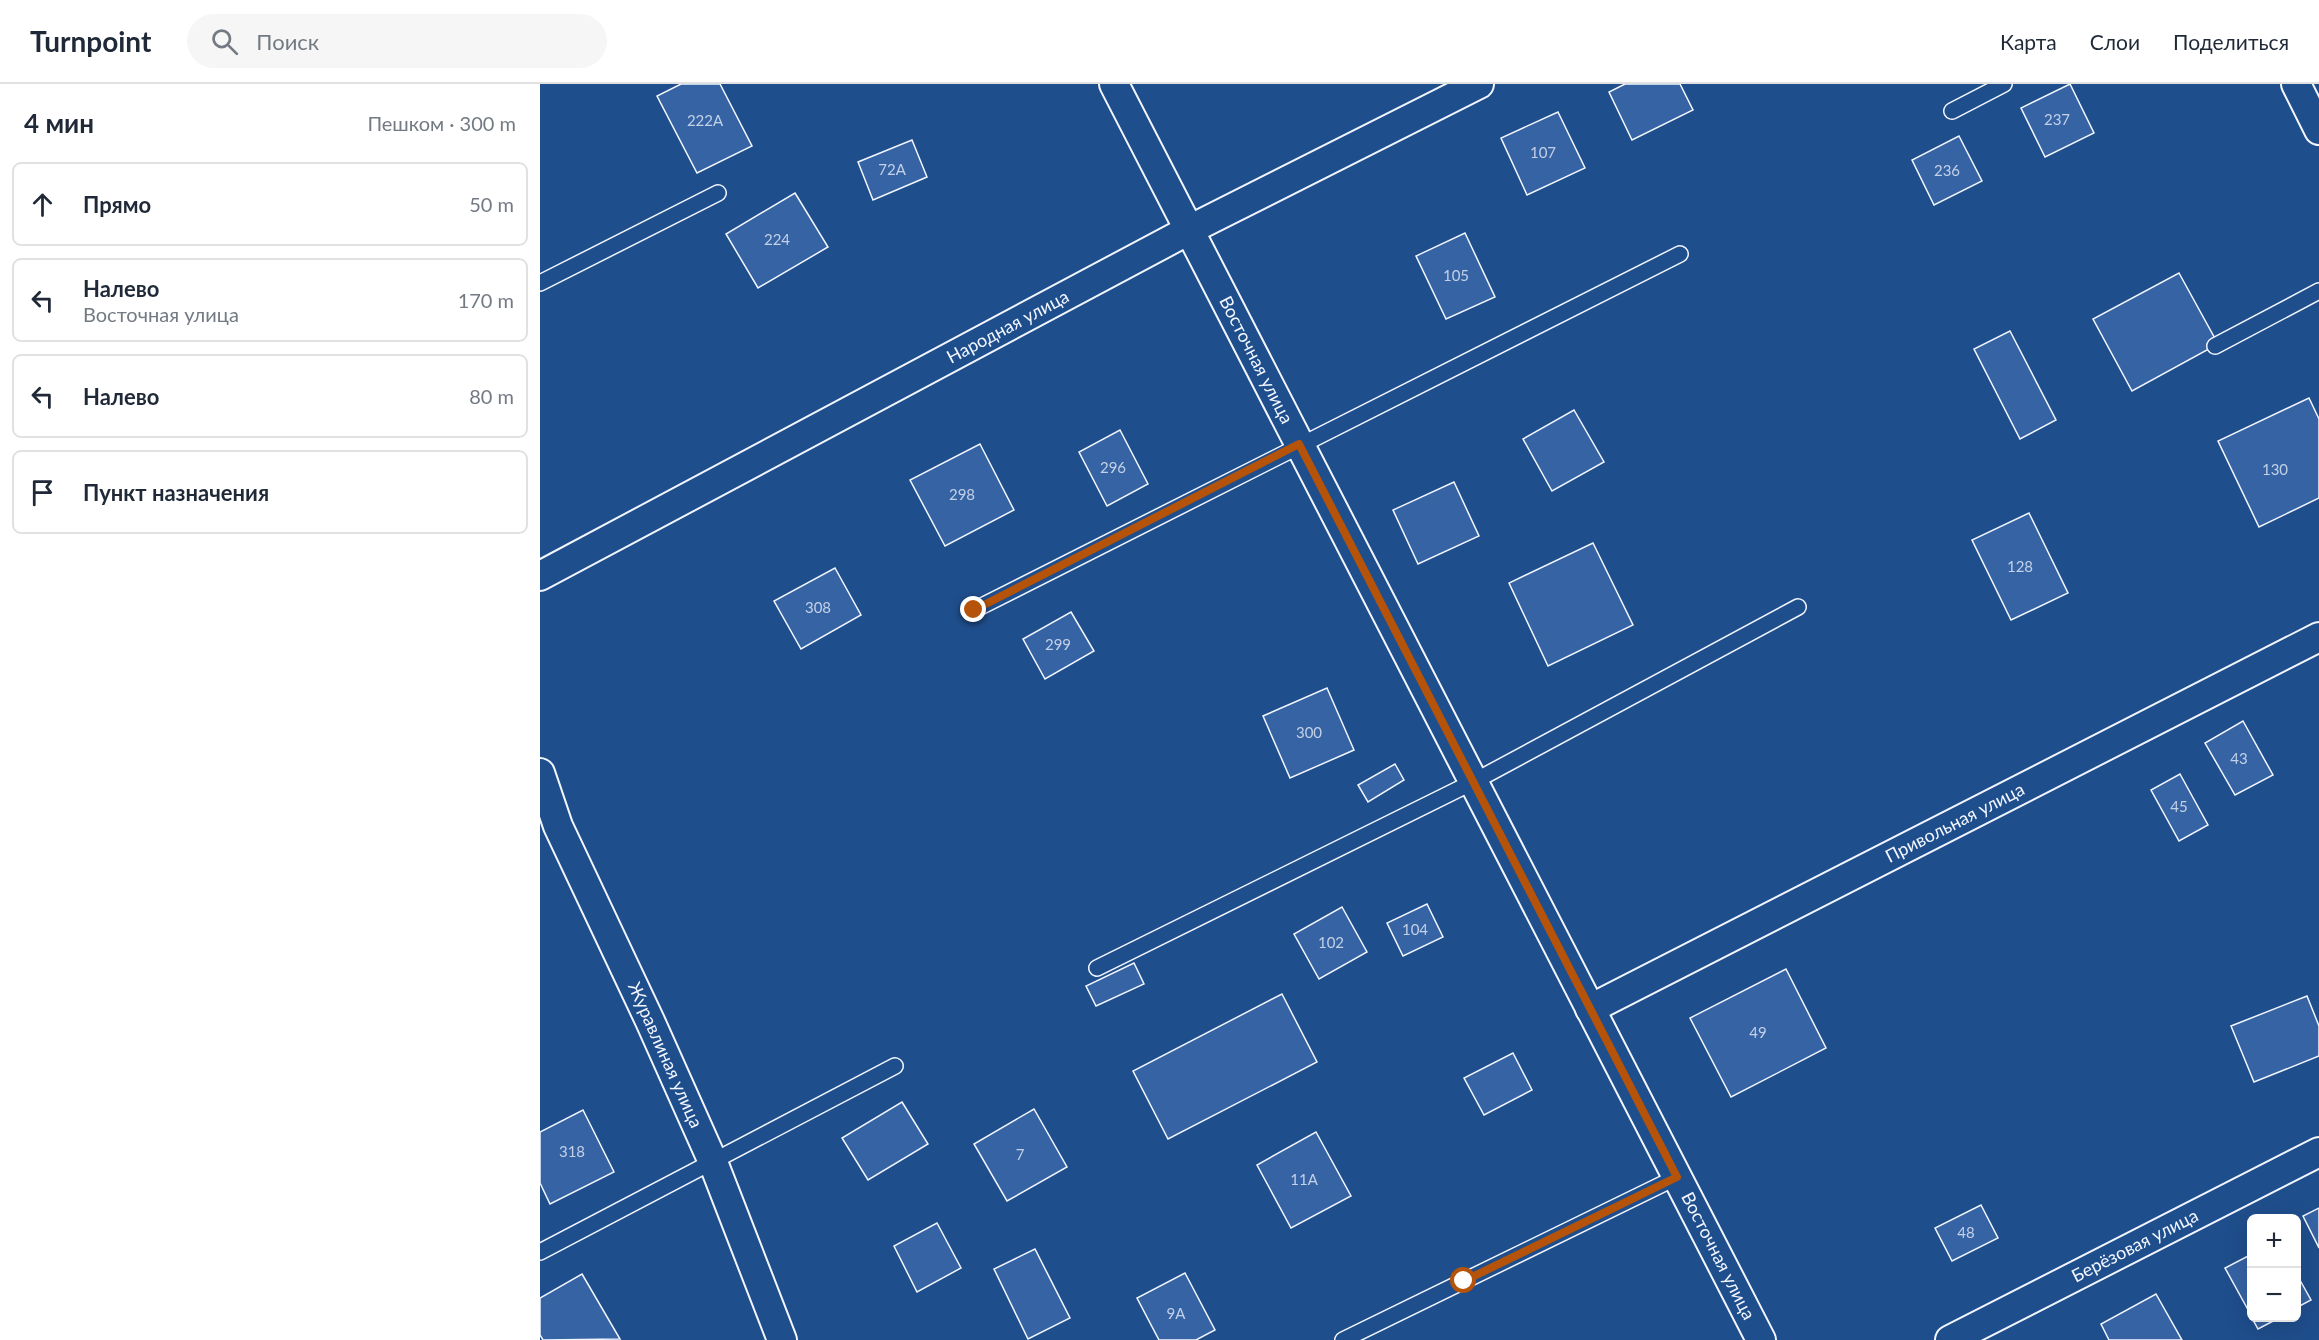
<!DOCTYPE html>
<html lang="ru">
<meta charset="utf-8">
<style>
:root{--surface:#fff;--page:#f6f6f7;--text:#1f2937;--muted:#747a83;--line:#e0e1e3}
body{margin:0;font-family:Lato,sans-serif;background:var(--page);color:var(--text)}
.controls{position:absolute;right:18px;bottom:18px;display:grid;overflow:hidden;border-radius:9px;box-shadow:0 6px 24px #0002}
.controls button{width:54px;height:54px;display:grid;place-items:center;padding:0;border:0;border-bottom:2px solid var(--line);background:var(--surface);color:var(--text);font:30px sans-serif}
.stop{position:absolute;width:18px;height:18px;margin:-14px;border:4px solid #b45309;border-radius:50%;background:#fff}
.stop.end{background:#b45309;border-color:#fff;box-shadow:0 2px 6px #0008}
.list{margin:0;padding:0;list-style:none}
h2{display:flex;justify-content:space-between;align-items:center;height:78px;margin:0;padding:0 24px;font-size:26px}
h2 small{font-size:20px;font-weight:400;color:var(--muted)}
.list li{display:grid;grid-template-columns:39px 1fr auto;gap:18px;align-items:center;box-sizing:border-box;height:84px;margin:0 12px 12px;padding:0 12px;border:2px solid var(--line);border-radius:9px}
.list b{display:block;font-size:22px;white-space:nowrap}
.list p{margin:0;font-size:20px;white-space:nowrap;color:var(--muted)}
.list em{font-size:20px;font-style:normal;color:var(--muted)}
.icon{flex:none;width:33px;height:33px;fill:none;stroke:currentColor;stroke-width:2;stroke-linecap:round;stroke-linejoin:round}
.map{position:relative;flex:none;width:1779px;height:1256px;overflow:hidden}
header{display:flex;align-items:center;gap:36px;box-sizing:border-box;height:84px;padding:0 30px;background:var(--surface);border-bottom:2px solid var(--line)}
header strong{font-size:28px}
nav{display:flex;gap:33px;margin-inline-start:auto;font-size:21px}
.search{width:420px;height:54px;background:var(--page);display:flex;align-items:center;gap:15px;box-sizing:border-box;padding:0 21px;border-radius:33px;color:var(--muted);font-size:22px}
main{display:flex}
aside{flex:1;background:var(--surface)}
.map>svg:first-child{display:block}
.building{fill:#3563a3;stroke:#f2f6ff;stroke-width:1.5}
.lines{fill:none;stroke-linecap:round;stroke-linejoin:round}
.service-casing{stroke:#f2f6ff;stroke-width:18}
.minor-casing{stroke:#f2f6ff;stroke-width:32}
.service{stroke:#1f4e8c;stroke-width:15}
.minor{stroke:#1f4e8c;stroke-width:28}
.route{stroke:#b45309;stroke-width:8}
.labels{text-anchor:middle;stroke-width:4.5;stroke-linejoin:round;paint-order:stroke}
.number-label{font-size:15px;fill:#c3d1e8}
.street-label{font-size:18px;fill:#f2f6ff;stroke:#1f4e8c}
</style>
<header>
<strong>Turnpoint</strong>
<div class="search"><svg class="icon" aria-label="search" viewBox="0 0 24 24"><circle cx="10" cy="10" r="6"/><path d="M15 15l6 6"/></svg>Поиск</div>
<nav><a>Карта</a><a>Слои</a><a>Поделиться</a></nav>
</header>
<main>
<aside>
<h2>4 мин<small>Пешком · 300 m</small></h2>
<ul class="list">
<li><svg class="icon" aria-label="ahead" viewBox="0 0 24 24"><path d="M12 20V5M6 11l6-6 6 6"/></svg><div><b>Прямо</b></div><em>50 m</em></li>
<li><svg class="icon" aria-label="left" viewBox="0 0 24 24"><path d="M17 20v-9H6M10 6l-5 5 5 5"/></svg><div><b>Налево</b><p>Восточная улица</p></div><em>170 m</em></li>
<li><svg class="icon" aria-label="left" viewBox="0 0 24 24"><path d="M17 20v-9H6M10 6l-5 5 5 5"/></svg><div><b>Налево</b></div><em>80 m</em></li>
<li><svg class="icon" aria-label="arrive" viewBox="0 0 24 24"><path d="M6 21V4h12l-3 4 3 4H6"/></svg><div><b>Пункт назначения</b></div></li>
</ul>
</aside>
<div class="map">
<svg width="1779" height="1256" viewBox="0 0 1779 1256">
<rect width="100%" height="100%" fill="#1f4e8c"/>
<g class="building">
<polygon points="141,0 180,0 212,62 157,89 117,12"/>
<polygon points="1085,0 1140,0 1153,26 1092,56 1069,8"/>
<polygon points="1530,0 1554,49 1505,73 1481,24"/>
<polygon points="1018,28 1045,84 987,111 961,54"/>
<polygon points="1419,52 1442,97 1394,121 1372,76"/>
<polygon points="372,56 387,93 333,116 318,78"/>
<polygon points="255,109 288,163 218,204 186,150"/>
<polygon points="925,149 955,213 906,235 876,172"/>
<polygon points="1639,189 1678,260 1592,307 1553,235"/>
<polygon points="1470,247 1516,336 1480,355 1434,265"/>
<polygon points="1769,314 1779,335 1779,414 1719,443 1678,357"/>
<polygon points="1034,326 1064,378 1012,407 983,355"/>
<polygon points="580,346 608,400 567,422 539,368"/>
<polygon points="440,360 474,426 405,462 370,396"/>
<polygon points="914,398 939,452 878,480 853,426"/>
<polygon points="1489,429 1528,509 1471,536 1432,456"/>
<polygon points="1053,459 1093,541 1008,582 969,499"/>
<polygon points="295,484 321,531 261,565 234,517"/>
<polygon points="531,528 554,567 505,595 483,555"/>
<polygon points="787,604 814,666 750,694 723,632"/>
<polygon points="1703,637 1733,691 1695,711 1665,659"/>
<polygon points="855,680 864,696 828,718 818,701"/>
<polygon points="1640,690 1668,741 1639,757 1611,706"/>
<polygon points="887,820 903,853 863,872 847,839"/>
<polygon points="802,823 827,868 779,895 754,850"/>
<polygon points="594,879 604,900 556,922 546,902"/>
<polygon points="1246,885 1286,964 1191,1013 1150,934"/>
<polygon points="742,910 777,978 628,1055 593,987"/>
<polygon points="1767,912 1779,942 1779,972 1714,998 1691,942"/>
<polygon points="973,969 992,1006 944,1031 924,994"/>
<polygon points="362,1018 388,1060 328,1096 302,1054"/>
<polygon points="494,1025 527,1083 467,1117 434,1060"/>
<polygon points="43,1026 74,1088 10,1120 0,1099 0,1048"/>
<polygon points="776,1048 811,1112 751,1144 717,1081"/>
<polygon points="1441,1121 1458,1154 1412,1177 1395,1144"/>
<polygon points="1779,1124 1779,1164 1763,1132"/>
<polygon points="397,1139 421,1184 377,1208 354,1162"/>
<polygon points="495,1165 530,1234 488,1255 454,1185"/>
<polygon points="1712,1170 1712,1233 1685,1184"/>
<polygon points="645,1189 675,1246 656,1256 619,1256 597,1214"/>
<polygon points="1756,1189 1771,1216 1756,1224"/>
<polygon points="42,1190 80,1255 3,1256 0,1251 0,1214"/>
<polygon points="1616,1210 1642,1256 1569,1256 1561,1240"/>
<polygon points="1712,1234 1739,1234 1718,1245"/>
</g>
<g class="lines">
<defs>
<g id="service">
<polyline points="1412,27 1464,0"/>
<polyline points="0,199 178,109"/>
<polyline points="1675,262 1779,207"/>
<polyline points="434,526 1140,170"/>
<polyline points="557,884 933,698 1258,523"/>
<polyline points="0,1168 355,982"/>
<polyline points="803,1256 1137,1093"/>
</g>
<g id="minor">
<polyline points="574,0 1221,1256"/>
<polyline points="1756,0 1779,46"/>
<polyline points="0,492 649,146 939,0"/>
<polyline points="0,689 18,742 110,937 173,1078 242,1256"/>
<polyline points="1050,925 1779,553"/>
<polyline points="1410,1256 1779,1068"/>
</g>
</defs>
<use href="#service" class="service-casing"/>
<use href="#minor" class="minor-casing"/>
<use href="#service" class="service"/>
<use href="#minor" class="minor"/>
</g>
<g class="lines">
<polyline class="route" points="434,526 759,360 1137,1093 924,1197"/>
</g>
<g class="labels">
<g class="number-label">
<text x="1517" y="41">237</text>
<text x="165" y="42">222А</text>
<text x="1003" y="74">107</text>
<text x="352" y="91">72А</text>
<text x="1407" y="92">236</text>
<text x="237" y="161">224</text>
<text x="916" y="197">105</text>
<text x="573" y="389">296</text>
<text x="1735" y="391">130</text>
<text x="422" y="416">298</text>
<text x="1480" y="488">128</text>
<text x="278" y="529">308</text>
<text x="518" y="566">299</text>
<text x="769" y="654">300</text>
<text x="1699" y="680">43</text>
<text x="1639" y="728">45</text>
<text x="875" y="851">104</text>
<text x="791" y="864">102</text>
<text x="1218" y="954">49</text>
<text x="32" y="1073">318</text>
<text x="480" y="1076">7</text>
<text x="764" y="1101">11А</text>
<text x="1426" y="1154">48</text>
<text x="636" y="1235">9А</text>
</g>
<g class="street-label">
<text transform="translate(468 243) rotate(-28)" y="6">Народная улица</text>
<text transform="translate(716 276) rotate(63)" y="6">Восточная улица</text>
<text transform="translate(1415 739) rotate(-27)" y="6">Привольная улица</text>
<text transform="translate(125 971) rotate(66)" y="6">Журавлиная улица</text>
<text transform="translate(1595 1162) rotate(-27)" y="6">Берёзовая улица</text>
<text transform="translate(1178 1172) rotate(63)" y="6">Восточная улица</text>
</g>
</g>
</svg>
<div class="controls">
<button>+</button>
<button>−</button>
</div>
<div class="stop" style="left:924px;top:1197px"></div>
<div class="stop end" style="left:434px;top:526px"></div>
</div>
</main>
